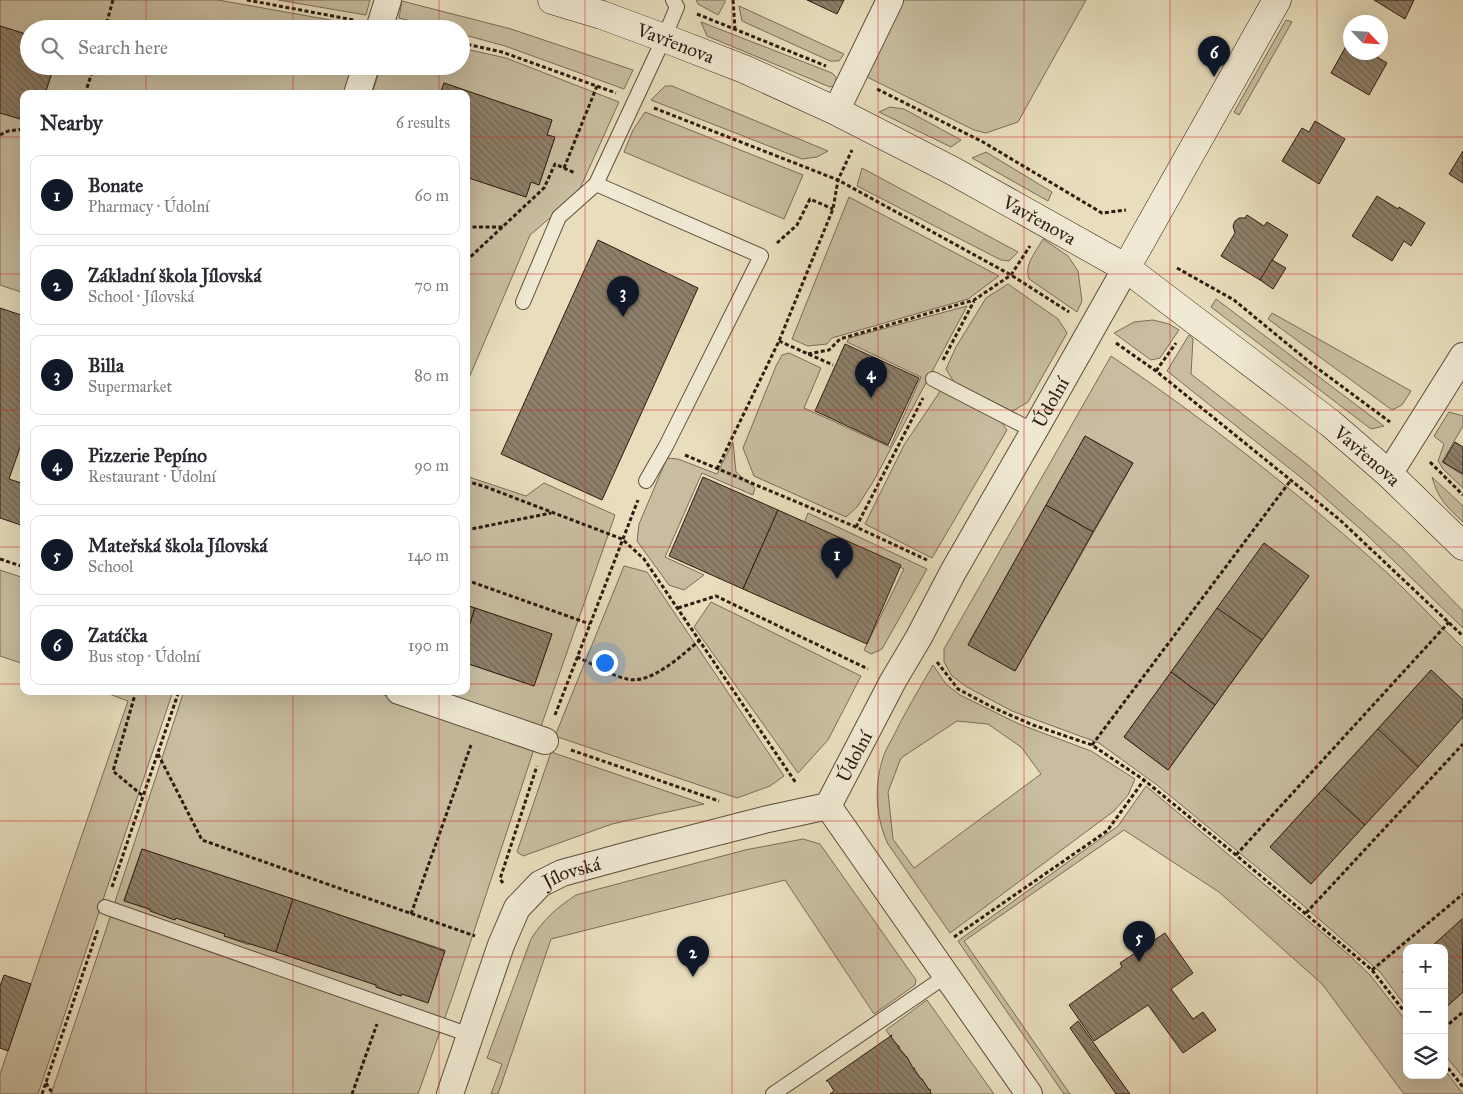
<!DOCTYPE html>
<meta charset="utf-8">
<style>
:root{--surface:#fff;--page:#f7f7f7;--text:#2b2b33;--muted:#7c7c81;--line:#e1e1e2;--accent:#111827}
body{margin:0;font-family:"IM FELL Great Primer",serif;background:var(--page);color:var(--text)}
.controls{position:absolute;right:15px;bottom:15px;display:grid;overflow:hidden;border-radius:10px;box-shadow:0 5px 20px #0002}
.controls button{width:45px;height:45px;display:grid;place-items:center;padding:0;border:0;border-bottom:1px solid var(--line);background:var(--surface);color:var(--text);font:25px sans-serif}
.compass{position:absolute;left:1343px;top:15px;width:45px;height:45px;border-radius:50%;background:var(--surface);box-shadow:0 5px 20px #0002;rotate:115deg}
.you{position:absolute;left:604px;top:662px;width:18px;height:18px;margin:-12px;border:4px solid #fff;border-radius:50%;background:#1a73e8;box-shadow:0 0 0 8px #1a73e833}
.badge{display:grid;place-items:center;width:32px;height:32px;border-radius:50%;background:var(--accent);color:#fff;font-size:16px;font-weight:700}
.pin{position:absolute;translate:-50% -41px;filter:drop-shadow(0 1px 2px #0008)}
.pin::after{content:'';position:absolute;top:26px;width:18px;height:15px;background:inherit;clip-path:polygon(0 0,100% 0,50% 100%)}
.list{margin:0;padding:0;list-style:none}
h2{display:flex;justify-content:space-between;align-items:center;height:65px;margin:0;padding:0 20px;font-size:21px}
h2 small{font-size:16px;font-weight:400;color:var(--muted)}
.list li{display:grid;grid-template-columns:32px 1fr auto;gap:15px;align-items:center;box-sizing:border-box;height:80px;margin:0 10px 10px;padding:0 10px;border:1px solid var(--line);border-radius:10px}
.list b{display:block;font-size:19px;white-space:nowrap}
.list p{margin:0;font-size:16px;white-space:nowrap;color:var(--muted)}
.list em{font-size:16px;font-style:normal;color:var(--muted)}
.icon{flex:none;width:28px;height:28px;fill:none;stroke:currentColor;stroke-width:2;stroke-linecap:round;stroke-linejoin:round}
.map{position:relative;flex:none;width:1463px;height:1094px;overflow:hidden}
.search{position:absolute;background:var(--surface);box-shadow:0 5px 20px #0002;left:20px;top:20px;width:450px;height:55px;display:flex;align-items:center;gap:12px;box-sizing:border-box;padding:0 18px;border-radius:28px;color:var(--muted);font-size:19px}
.panel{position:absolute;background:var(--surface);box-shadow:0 5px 20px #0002;left:20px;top:90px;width:450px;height:605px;border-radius:10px}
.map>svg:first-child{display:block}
.green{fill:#c8bda0;stroke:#7a6c58;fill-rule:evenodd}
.building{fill:url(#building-back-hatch);stroke:#2d1b11}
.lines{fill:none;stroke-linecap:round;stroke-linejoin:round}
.lane-casing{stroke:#5c4c3c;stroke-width:16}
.street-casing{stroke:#5c4c3c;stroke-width:28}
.secondary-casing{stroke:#2d1b11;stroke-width:29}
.path{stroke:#2d1b11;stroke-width:3;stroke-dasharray:4 2.5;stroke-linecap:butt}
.lane{stroke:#f0ead4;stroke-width:14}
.street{stroke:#f0ead4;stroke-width:26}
.secondary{stroke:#f0ead4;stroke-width:28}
.grid{fill:none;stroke:#d62828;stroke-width:1;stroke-opacity:0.55}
.labels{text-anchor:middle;stroke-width:4;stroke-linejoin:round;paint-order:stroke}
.street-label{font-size:19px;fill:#2d1b11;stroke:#f0ead4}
</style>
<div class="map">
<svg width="1463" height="1094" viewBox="0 0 1463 1094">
<defs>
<pattern id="building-back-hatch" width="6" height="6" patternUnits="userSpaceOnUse" patternTransform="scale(1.25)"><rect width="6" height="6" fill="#8e806a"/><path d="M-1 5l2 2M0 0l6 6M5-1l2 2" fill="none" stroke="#746856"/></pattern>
</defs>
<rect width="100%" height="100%" fill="#e8debd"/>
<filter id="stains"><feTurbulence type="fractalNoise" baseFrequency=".004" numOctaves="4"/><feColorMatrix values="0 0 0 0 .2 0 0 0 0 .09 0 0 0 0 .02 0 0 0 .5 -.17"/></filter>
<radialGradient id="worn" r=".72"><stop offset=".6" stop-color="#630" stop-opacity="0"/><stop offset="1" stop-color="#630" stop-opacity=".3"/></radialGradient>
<g class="green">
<polygon points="0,0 218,0 370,27 370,29 29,29 29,35 0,26"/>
<polygon points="278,0 370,0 366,15"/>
<polygon points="696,0 725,0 725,2 718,15 698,4"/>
<polygon points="900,0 1086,0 1018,122 986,133 974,130 863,75"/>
<polygon points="402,1 511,29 633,70 624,89 505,46 461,34 461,29 441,29 399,18"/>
<polygon points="739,6 844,54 839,61 830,61 742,21"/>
<polygon points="1286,20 1292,22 1239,115 1234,112"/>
<polygon points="701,22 832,73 836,77 836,85 830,87 707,36"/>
<polygon points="461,48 506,58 619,102 577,195 530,235 466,385 466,177 526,197 531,182 539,185 555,137 547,135 552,120 444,83 440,94 372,94 381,66 461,66"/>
<polygon points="54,66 357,66 347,94 45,94"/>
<polygon points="665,86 672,86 828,151 817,157 802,159 651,100"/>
<polygon points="890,107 904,109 961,140 951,147 879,112"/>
<polygon points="645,112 803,175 784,219 624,152 633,130"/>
<polygon points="0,113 24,120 24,293 0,285"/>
<polygon points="986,152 1052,192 1048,201 972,158"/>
<polygon points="862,168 1018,252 1009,261 1001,260 857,186"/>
<polygon points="849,197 999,276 968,299 832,338 827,344 808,346 792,339"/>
<path d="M1043,239l25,17 10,15 4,30 -5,11 -48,-33c-5,-15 7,-27 14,-40z"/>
<polygon points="1008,284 1058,319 1067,333 1028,402 1011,412 955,384 946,369 956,347 986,298"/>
<polygon points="1216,299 1384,426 1371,429 1211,307"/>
<polygon points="967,306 873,482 857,507 846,517 754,476 743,448 776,366 782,355 789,353 821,368 804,408 890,447 921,377 847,342 849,338"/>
<polygon points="1272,313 1411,391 1402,405 1392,410 1268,319"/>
<polygon points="1153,320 1169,324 1179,330 1160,358 1151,360 1114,333 1134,322"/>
<polygon points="1189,335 1193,339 1191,374 1308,465 1402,548 1463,611 1463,628 1365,533 1308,483 1167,371"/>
<path d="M1111,356c92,62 180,131 263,205 31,27 59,58 89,87v52l-32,-30 -161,177 41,37 152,-167v201l-33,30h-23v20l-5,4 5,5v31l-27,-36 -82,-71 -141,-116 -58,-42 -87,-32 -45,-24 -15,-11 -8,-14v-13zM1085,436l48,27 -118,208 -47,-27zM1264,544l45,32 -141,194 -44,-33z"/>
<polygon points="941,390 999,419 1007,430 932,558 865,524 904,445"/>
<polygon points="1449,412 1463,416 1463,426 1442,462 1463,475 1463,488 1443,469 1438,461 1444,444 1434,436"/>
<polygon points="733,442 736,472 755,488 753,495 702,473 665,557 704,575 684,590 669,585 637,541 639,524 667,458 678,459 717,474"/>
<polygon points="466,476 526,496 544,483 615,515 539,732 422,691 466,691 466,663 534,686 552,634 466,605"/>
<path d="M1432,477l31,29v16c-16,-15 -25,-23 -31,-45z"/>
<polygon points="808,513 927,569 882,649 871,654 864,650 904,569 804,523"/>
<polygon points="624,566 647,572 784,776 770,786 737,798 555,736"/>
<polygon points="0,570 24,578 24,664 0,656"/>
<polygon points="711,602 861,676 828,740 798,773 694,627"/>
<path d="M933,665l13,19 14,11 59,29 72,27 44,28 -7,16 -14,16 -164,122 -62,-89c-12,-25 -14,-56 -6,-83 2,-8 6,-15 10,-22 12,-25 27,-50 41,-74zM957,721l31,3 33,23 20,27 -127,94 -21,-29 -5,-47 13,-34z"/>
<polygon points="101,691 173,691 38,1094 0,1094 0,1074 128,701"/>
<path d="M184,691h188l163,55 -81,246 -36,102h-367l44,-131zM142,849l303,101 -17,52 -26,-8 -1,2 -25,-9v-2l-126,-42 -1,2 -25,-9 1,-2 -49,-16 -1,2 -51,-20z"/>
<polygon points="551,752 704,804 612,824 523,856 517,852"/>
<polygon points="1146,786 1348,954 1370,975 1407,1022 1407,1075 1444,1075 1444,1069 1463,1094 1404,1094 1322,984 1219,892 1124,830 964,941 1070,1094 1064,1094 958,941 1118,826"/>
<path d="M803,839l17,5 96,136 -1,5 -41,29 -89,-134 -234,59 -53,155h-7l11,-30 -15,-6 44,-119c14,-21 24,-30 45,-44l169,-45z"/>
<polygon points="1463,992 1463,1077 1444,1054 1444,1009"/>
<polygon points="927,1000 994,1094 931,1094 929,1091 930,1089 929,1090 922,1079 921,1079 914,1069 915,1068 913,1068 906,1058 907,1057 899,1048 899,1046 898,1046 891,1037 892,1035 890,1036 886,1030"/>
</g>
<g class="building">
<polygon points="807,0 844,0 837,14"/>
<polygon points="1374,0 1414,0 1405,19"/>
<polygon points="0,26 29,35 29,66 54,66 45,94 24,94 24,120 0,113"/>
<polygon points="1349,41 1350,42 1350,52 1369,52 1387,63 1369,95 1331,73"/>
<polygon points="444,83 552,120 547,135 555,137 539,185 531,182 526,197 466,177 466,94 440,94"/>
<polygon points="1315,121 1345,139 1319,184 1282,161 1302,128 1309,132"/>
<polygon points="1463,151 1463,183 1449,174"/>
<polygon points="1377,196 1398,209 1399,207 1425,223 1411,246 1404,241 1392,261 1352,236"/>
<polygon points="1247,215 1264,226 1267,222 1288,235 1260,280 1221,256 1235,233 1233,226 1235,221 1239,218 1245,218"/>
<polygon points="598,240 698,288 602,500 501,454"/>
<polygon points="1272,260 1286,268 1273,289 1260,280"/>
<polygon points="0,308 24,316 24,436 9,479 24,484 24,526 0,518"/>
<polygon points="845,344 919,378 888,445 815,411"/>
<polygon points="1085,436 1133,463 1093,532 1046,505"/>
<polygon points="1455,442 1463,447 1463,474 1443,462"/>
<polygon points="703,477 778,510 743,589 669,556"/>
<polygon points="1046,505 1093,532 1015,671 968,645"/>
<polygon points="778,510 901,565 867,644 743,589"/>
<polygon points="1264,543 1309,576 1262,640 1217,608"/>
<polygon points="466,605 475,608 466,636"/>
<polygon points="475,608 552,634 534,686 466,663 466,636"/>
<polygon points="1217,608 1262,640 1215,705 1171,672"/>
<polygon points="1431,670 1463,700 1463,717 1418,767 1378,729"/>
<polygon points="1171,672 1215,705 1168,770 1124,737"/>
<polygon points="1378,729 1418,767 1365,825 1324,788"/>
<polygon points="1324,788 1365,825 1311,884 1270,847"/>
<polygon points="142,849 293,899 276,952 224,936 225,934 176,918 175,920 150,911 150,909 124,901"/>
<polygon points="293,899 445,951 428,1003 402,994 401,996 376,987 376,985 276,952"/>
<polygon points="1462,919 1463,992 1444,1009 1444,948 1430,948"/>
<polygon points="1165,933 1193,973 1171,989 1193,1019 1203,1012 1216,1030 1183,1053 1148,1005 1094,1041 1069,1005 1122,967 1120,963"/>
<polygon points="4,975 31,984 8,1051 0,1048 0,986"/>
<polygon points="1078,1021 1130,1094 1116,1094 1070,1028"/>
<polygon points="892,1035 891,1037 898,1046 899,1046 899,1048 906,1057 907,1057 913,1068 915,1069 914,1069 921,1079 922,1079 929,1090 930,1089 931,1094 830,1094 834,1091 828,1081 826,1081"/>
</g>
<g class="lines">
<defs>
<g id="lane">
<polyline points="596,184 761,256 666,446 646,481"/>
<polyline points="523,302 559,217 596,184 664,38 677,7 673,0"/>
<polyline points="933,379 1034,431"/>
<polyline points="105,907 470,1035"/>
<polyline points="773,1094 946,976"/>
</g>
<g id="street">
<polyline points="379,29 388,0"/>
<polyline points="357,94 366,66"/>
<polyline points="836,111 890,0"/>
<polyline points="1389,474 1463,356"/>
<polyline points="399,691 545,741"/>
<path id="s1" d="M828,806l65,-125 26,-44 34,-65 81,-141 92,-163"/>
<polyline points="828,806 1029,1094"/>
<path id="s2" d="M450,1094l51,-149 16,-37 23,-24 22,-11 85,-23 121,-31 60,-13"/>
</g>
<g id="secondary">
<path id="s3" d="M552,0l50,15 62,23 80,31 92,42 117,60 173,97 204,155 59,51 74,72"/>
<polyline points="1126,268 1277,0"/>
</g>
</defs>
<use href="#lane" class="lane-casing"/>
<use href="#street" class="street-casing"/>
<use href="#secondary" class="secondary-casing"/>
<g class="path">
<polyline points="247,0 354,20"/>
<polyline points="733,0 735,29"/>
<polyline points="697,14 826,66"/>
<polyline points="105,29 113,0"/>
<polyline points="461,43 502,52 616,93"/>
<polyline points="877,89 983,142 1102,213 1126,210"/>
<polyline points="85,94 94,66"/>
<polyline points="654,108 838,180 1011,275 1069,312"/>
<polyline points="0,135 8,131 24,129"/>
<polyline points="564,168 597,86"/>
<polyline points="466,227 503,227"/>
<polyline points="777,243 797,225 810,199 833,209"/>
<polyline points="466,261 544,188 555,164 575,173"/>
<polyline points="1177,268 1234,300 1313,365 1390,422"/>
<polyline points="779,341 833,365"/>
<polyline points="1116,343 1156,371 1340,520 1463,636"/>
<polyline points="808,354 829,350 840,339 974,300 1011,275 1030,246"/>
<polyline points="943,360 974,301"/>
<polyline points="1156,371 1176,343"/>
<polyline points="685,455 856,527 927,560"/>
<polyline points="1430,462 1463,495"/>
<polyline points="717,469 779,341 833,209 838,180 852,150"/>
<polyline points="466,481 486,487 622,539 644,559 796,783"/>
<polyline points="856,527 923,398"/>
<polyline points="466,530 551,513"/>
<polyline points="0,559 24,567"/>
<polyline points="466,580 590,624"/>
<polyline points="678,608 716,596 868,669"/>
<path d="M577,657c14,6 35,19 50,22 24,6 55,-24 73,-39"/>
<polyline points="937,662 958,689 994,708 1033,725 1092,745 1144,780 1236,855 1372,970 1407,1015"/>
<polyline points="136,691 113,771 143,796"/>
<polyline points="555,715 638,500"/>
<polyline points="1092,745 1291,480"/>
<polyline points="571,750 719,801"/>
<polyline points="158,754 202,840 475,936"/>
<polyline points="1236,855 1449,622"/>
<polyline points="503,883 500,879 537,766"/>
<polyline points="112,887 179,691"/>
<polyline points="1306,913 1463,744"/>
<polyline points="411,914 471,745"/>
<polyline points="954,937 1107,831 1144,780"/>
<polyline points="1372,970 1463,894"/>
<polyline points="1444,1028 1463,1012"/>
<polyline points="1444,1063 1463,1087"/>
<polyline points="46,1083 53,1094"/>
<polyline points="42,1094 98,929"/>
<polyline points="352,1094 377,1024"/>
</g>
<use href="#lane" class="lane"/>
<use href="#street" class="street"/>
<use href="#secondary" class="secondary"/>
</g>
<path class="grid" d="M146,0v29M293,0v29M439,0v29M585,0v1094M732,0v1094M878,0v1094M1024,0v1094M1170,0v1094M1317,0v1094M146,66v28M293,66v28M439,66v28M0,137h24M466,137h997M0,274h24M466,274h997M0,410h24M466,410h997M0,547h24M466,547h997M0,684h24M466,684h997M146,691v403M293,691v403M439,691v403M0,821h1463M0,957h1407M1444,957h19"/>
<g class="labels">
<g class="street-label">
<text dy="7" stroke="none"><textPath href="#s3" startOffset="131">Vavřenova</textPath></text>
<text dy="7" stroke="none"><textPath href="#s3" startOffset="536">Vavřenova</textPath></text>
<text dy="7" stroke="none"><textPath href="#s1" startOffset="461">Údolní</textPath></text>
<text dy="7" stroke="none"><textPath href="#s3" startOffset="941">Vavřenova</textPath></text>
<text dy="7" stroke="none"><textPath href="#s1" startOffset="56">Údolní</textPath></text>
<text dy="7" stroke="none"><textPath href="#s2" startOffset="265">Jílovská</textPath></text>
</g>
</g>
<rect width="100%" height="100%" filter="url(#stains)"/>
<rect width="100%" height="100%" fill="url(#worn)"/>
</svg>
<div class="controls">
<button>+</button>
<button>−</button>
<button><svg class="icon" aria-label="layers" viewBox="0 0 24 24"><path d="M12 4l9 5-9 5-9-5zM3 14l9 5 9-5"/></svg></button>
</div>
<svg class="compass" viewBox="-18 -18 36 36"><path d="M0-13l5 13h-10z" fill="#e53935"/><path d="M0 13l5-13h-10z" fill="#7c7c81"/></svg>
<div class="you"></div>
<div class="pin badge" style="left:837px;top:579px">1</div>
<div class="pin badge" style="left:693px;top:977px">2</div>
<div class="pin badge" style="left:623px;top:317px">3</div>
<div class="pin badge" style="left:871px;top:398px">4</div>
<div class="pin badge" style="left:1139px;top:962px">5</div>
<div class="pin badge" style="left:1214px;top:77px">6</div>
<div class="search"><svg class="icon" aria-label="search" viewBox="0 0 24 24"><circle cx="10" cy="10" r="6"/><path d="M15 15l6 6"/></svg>Search here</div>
<section class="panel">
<h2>Nearby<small>6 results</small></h2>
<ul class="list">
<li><span class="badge">1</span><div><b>Bonate</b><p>Pharmacy · Údolní</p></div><em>60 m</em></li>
<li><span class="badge">2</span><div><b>Základní škola Jílovská</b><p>School · Jílovská</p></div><em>70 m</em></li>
<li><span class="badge">3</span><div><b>Billa</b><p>Supermarket</p></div><em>80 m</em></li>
<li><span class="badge">4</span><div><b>Pizzerie Pepíno</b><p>Restaurant · Údolní</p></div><em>90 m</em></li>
<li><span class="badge">5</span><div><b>Mateřská škola Jílovská</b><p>School</p></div><em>140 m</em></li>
<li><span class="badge">6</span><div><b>Zatáčka</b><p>Bus stop · Údolní</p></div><em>190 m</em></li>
</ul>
</section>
</div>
